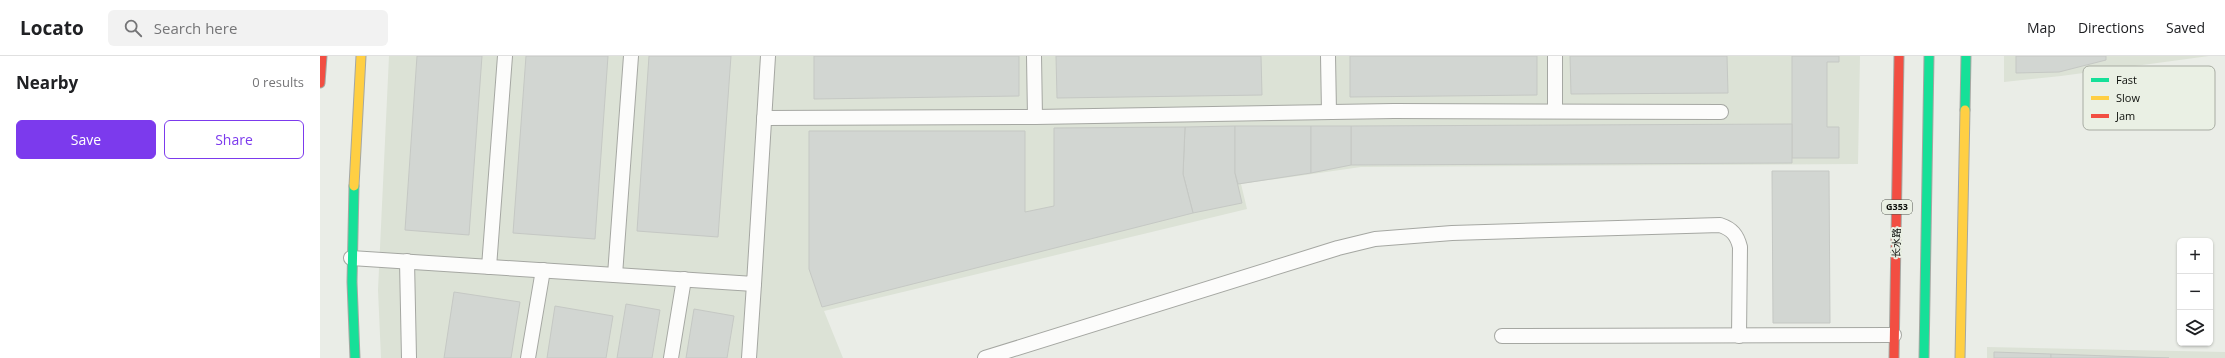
<!DOCTYPE html>
<meta charset="utf-8">
<style>
:root{--surface:#fff;--page:#f2f2f2;--text:#202124;--muted:#757577;--line:#e0e0e0;--accent:#7c3aed}
body{margin:0;font-family:"Open Sans","Noto Sans SC",sans-serif;background:var(--page);color:var(--text)}
.controls{position:absolute;right:12px;bottom:12px;display:grid;overflow:hidden;border-radius:6px;box-shadow:0 1px 3px #0004}
.controls button{width:36px;height:36px;display:grid;place-items:center;padding:0;border:0;border-bottom:1px solid var(--line);background:var(--surface);color:var(--text);font:20px sans-serif}
.list{margin:0;padding:0;list-style:none}
h2{display:flex;justify-content:space-between;align-items:center;height:52px;margin:0;padding:0 16px;font-size:17px}
h2 small{font-size:13px;font-weight:400;color:var(--muted)}
.actions{display:flex;gap:8px;padding:12px 16px}
.actions a{flex:1;padding:9px 0;border:1px solid var(--accent);border-radius:6px;text-align:center;font-size:14px;color:var(--accent)}
.actions .main{background:var(--accent);color:#fff}
.icon{flex:none;width:22px;height:22px;fill:none;stroke:currentColor;stroke-width:2;stroke-linecap:round;stroke-linejoin:round}
.map{position:relative;flex:none;width:1905px;height:302px;overflow:hidden}
header{display:flex;align-items:center;gap:24px;box-sizing:border-box;height:56px;padding:0 20px;background:var(--surface);border-bottom:1px solid var(--line)}
header strong{font-size:19px}
nav{display:flex;gap:22px;margin-inline-start:auto;font-size:14px}
.search{width:280px;height:36px;background:var(--page);display:flex;align-items:center;gap:10px;box-sizing:border-box;padding:0 14px;border-radius:6px;color:var(--muted);font-size:15px}
main{display:flex}
aside{flex:1;background:var(--surface)}
.map>svg:first-child{display:block}
.built{fill:#dce2d6}
.building{fill:#d2d6d2;stroke:#c5c8c4}
.lines{fill:none;stroke-linecap:round;stroke-linejoin:round}
.lane-casing{stroke:#a5a7a2;stroke-width:16}
.fast-casing{stroke:#a5a7a2;stroke-width:11}
.slow-casing{stroke:#a5a7a2;stroke-width:11}
.jam-casing{stroke:#a5a7a2;stroke-width:11}
.lane{stroke:#fcfcfb;stroke-width:14}
.fast{stroke:#16e098;stroke-width:9}
.slow{stroke:#ffcf43;stroke-width:9}
.jam{stroke:#f24e42;stroke-width:9}
.labels{text-anchor:middle;stroke-width:4;stroke-linejoin:round;paint-order:stroke}
.shield{fill:#eaf0e4;stroke:#4f524c;stroke-width:1}
.shield-label{font-size:9px;font-weight:bold;fill:#0d0f0b}
.street-label{font-size:10px;fill:#0d0f0b;stroke:#eaf0e4}
.key{fill:#eaf0e4;stroke:#a8aca3;stroke-width:1}
.key-label{font-size:11px;fill:#0d0f0b}
</style>
<header>
<strong>Locato</strong>
<div class="search"><svg class="icon" aria-label="search" viewBox="0 0 24 24"><circle cx="10" cy="10" r="6"/><path d="M15 15l6 6"/></svg>Search here</div>
<nav><a>Map</a><a>Directions</a><a>Saved</a></nav>
</header>
<main>
<aside>
<h2>Nearby<small>0 results</small></h2>
<ul class="list">
</ul>
<div class="actions"><a class="main">Save</a><a>Share</a></div>
</aside>
<div class="map">
<svg width="1905" height="302" viewBox="0 0 1905 302">
<rect width="100%" height="100%" fill="#eaede7"/>
<g class="built">
<polygon points="69,0 1540,0 1538,108 1041,111 921,128 927,153 504,255 523,302 61,302 58,234"/>
<polygon points="1684,0 1889,0 1741,20 1684,26"/>
<polygon points="1667,291 1905,296 1905,302 1667,302"/>
</g>
<g class="building">
<polygon points="97,0 162,0 149,179 85,174"/>
<polygon points="206,0 288,0 275,183 193,177"/>
<polygon points="329,0 411,0 398,181 317,175"/>
<polygon points="494,0 699,0 699,40 494,43"/>
<polygon points="736,0 941,0 942,39 737,42"/>
<polygon points="1030,0 1217,0 1217,39 1030,41"/>
<polygon points="1250,0 1407,0 1408,37 1251,38"/>
<polygon points="1472,0 1519,0 1519,6 1507,6 1507,71 1519,71 1519,102 1472,102"/>
<polygon points="1696,0 1786,0 1786,4 1739,16 1696,17"/>
<polygon points="1472,68 1472,107 1031,109 1031,70"/>
<polygon points="915,70 915,117 922,147 873,157 863,118 865,71"/>
<polygon points="915,70 991,70 991,117 918,128 915,117"/>
<polygon points="991,70 1031,70 1031,109 991,117"/>
<polygon points="865,71 863,118 873,157 502,251 489,213 489,75 705,75 705,156 734,150 734,72"/>
<polygon points="1452,115 1509,115 1510,267 1453,267"/>
<polygon points="134,236 200,246 191,302 124,302"/>
<polygon points="306,248 340,254 332,302 297,302"/>
<polygon points="235,250 293,260 286,302 227,302"/>
<polygon points="374,253 414,260 407,302 366,302"/>
<polygon points="1674,296 1731,298 1731,302 1674,302"/>
<polygon points="1731,298 1849,302 1731,302"/>
</g>
<g class="lines">
<defs>
<g id="lane">
<polyline points="714,0 715,61"/>
<polyline points="1008,0 1009,56"/>
<polyline points="1235,0 1235,55"/>
<polyline points="444,62 715,61 1074,55 1401,56"/>
<polyline points="31,202 434,228 448,0"/>
<polyline points="87,205 89,302"/>
<polyline points="169,211 185,0"/>
<polyline points="295,219 311,0"/>
<polyline points="1182,280 1574,279"/>
<polyline points="208,302 223,214"/>
<polyline points="351,302 364,223"/>
<polyline points="429,302 434,228"/>
<path d="M665,302l353,-110 37,-9 77,-6 268,-8c12,4 17,10 20,22l-1,89"/>
</g>
<g id="fast">
<polyline points="1645,54 1646,0"/>
<polyline points="34,130 32,226 35,302"/>
<polyline points="1604,302 1609,0"/>
</g>
<g id="slow">
<polyline points="34,130 41,0"/>
<polyline points="1640,302 1645,54"/>
</g>
<g id="jam">
<polyline points="0,27 2,0"/>
<polyline points="1574,302 1579,0"/>
</g>
</defs>
<use href="#lane" class="lane-casing"/>
<use href="#fast" class="fast-casing"/>
<use href="#slow" class="slow-casing"/>
<use href="#jam" class="jam-casing"/>
<use href="#lane" class="lane"/>
<use href="#fast" class="fast"/>
<use href="#slow" class="slow"/>
<use href="#jam" class="jam"/>
</g>
<g class="labels">
<rect class="shield" x="1562" y="144" width="30" height="14" rx="3"/>
<g class="shield-label">
<text x="1577" y="154">G353</text>
</g>
<g class="street-label">
<text transform="translate(1576 187) rotate(-89)" y="4">长水路</text>
</g>
</g>
<rect x="1763" y="10" width="132" height="64" rx="6" class="key"/>
<rect x="1771" y="22" width="18" height="4" fill="#16e098"/>
<rect x="1771" y="40" width="18" height="4" fill="#ffcf43"/>
<rect x="1771" y="58" width="18" height="4" fill="#f24e42"/>
<g class="key-label">
<text x="1796" y="28">Fast</text>
<text x="1796" y="46">Slow</text>
<text x="1796" y="64">Jam</text>
</g>
</svg>
<div class="controls">
<button>+</button>
<button>−</button>
<button><svg class="icon" aria-label="layers" viewBox="0 0 24 24"><path d="M12 4l9 5-9 5-9-5zM3 14l9 5 9-5"/></svg></button>
</div>
</div>
</main>
